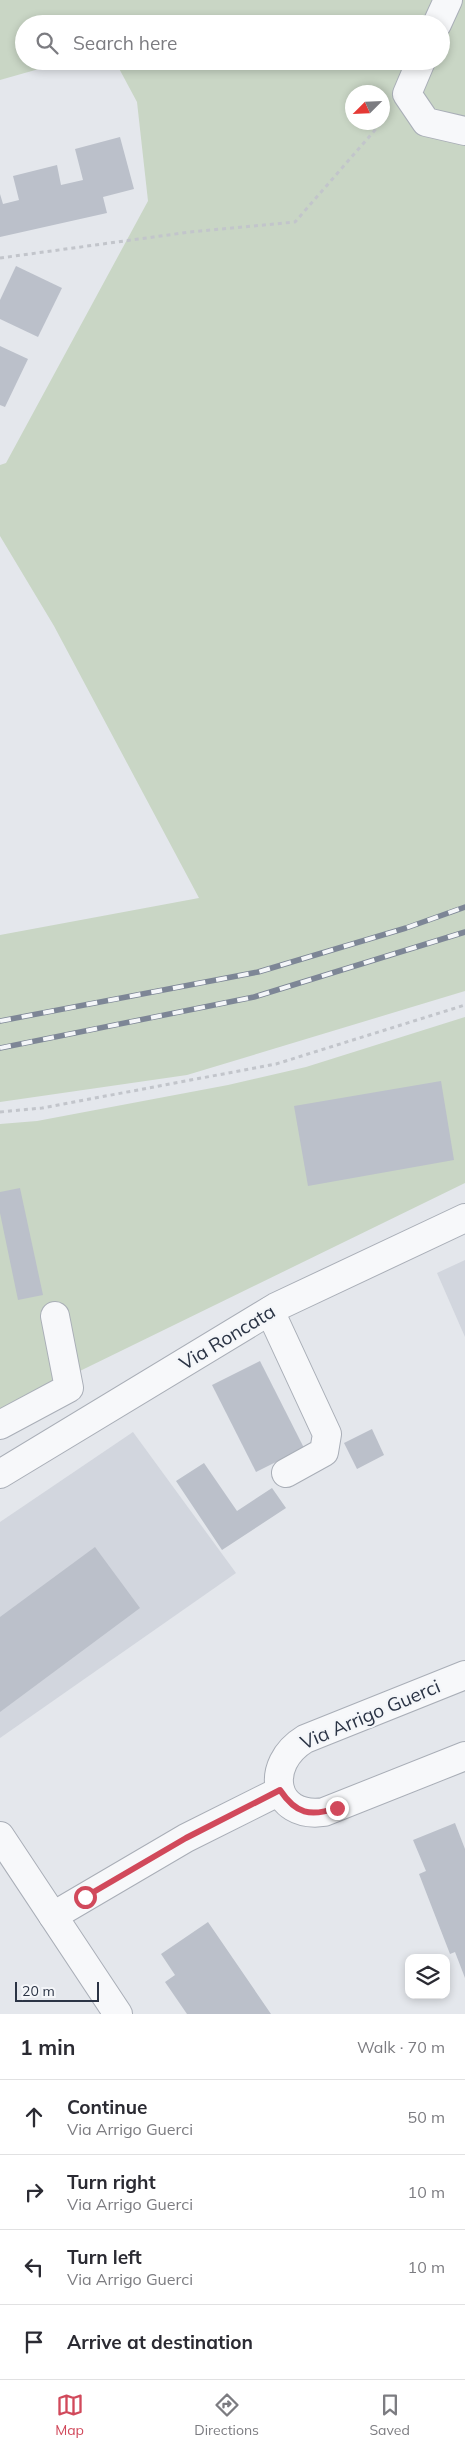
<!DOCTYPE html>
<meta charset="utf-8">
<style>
:root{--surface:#fff;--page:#f7f7f7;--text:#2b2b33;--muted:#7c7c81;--line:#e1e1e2;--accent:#d1495b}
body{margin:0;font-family:Mulish,sans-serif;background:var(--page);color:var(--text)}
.controls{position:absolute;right:15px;bottom:15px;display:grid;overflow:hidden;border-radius:10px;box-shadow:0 2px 8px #0003}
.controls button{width:45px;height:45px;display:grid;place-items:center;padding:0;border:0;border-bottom:1px solid var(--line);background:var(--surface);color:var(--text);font:25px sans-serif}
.compass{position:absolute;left:345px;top:85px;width:45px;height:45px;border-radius:50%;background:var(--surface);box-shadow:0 2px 8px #0003;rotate:246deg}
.scale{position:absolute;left:15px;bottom:12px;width:84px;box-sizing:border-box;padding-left:5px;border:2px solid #2b3445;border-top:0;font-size:14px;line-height:18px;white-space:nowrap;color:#2b3445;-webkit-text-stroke:4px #f4f6f9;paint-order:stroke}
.stop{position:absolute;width:15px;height:15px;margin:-11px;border:4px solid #d1495b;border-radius:50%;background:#fff}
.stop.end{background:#d1495b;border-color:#fff;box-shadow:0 1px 5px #0008}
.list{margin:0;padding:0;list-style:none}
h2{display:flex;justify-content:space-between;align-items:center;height:65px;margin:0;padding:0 20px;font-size:21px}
h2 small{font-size:16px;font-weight:400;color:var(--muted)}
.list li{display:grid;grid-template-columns:32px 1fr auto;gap:15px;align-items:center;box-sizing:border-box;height:75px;padding:0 20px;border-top:1px solid var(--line)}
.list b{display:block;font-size:19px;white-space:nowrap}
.list p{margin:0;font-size:16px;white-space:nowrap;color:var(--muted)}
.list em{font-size:16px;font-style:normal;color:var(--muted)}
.icon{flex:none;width:28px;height:28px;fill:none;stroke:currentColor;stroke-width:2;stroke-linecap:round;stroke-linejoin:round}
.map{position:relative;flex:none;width:465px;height:2014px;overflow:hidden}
.search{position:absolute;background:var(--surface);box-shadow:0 2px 8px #0003;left:15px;right:15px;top:15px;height:55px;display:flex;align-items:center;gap:12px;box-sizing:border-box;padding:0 18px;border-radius:28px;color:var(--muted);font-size:19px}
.sheet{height:365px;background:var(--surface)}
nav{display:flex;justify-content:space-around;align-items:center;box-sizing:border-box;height:70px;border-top:1px solid var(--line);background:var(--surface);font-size:14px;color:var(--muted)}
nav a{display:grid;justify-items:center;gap:2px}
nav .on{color:var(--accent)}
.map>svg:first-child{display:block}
.built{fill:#d2d6de}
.green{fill:#c9d6c5;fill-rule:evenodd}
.building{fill:#bbc0ca}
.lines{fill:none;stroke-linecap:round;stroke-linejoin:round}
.minor-casing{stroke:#a9aeb7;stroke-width:30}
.path{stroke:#c2c5cb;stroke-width:3;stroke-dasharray:4 4;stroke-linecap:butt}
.minor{stroke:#f7f8fa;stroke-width:28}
.rail-casing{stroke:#7d8696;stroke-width:5.5}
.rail{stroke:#f4f6f9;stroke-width:4;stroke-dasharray:11;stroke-linecap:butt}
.route{stroke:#d1495b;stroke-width:6}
.labels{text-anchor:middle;stroke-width:4.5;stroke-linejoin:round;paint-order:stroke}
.street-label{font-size:19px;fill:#2b3445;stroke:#f4f6f9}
</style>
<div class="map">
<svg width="465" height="2014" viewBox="0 0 465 2014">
<rect width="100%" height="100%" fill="#e4e7ec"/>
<g class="built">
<polygon points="465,1260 465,1337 437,1273"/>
<polygon points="133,1432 236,1573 0,1738 0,1522"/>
</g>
<g class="green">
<path d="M0,0h465v991l-278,84 -187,27v-167l199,-37 -145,-272 -54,-90v-71l6,-2 142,-262 -11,-99 -22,-41h326v-37h-417v37h43l-67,19zM352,92h30v30h-30z"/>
<polygon points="465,1017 465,1183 0,1410 0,1124 37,1121 228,1085 306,1067"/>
</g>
<g class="building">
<polygon points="120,137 134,189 103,197 107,213 0,237 0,194 3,204 19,200 13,176 57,165 61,185 83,180 75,149"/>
<polygon points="16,266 62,288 38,337 0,319 0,300"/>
<polygon points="0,346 28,359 5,407 0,405"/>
<polygon points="441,1081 454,1160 308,1186 294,1106"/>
<polygon points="20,1188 43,1295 18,1300 0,1213 0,1192"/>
<polygon points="260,1361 304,1448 256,1472 212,1385"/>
<polygon points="372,1429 384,1455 357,1469 344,1443"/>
<polygon points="204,1463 237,1511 272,1488 286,1508 222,1550 176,1481"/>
<polygon points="95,1547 140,1608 0,1712 0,1617"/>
<polygon points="455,1823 465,1849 465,1978 455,1952 450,1954 419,1874 426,1871 413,1840"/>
<polygon points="208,1922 271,2014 187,2014 165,1982 175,1975 161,1954"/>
</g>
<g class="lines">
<defs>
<g id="minor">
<polyline points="437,24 448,0"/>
<polyline points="421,61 407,94 426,122 465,131"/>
<polyline points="270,1311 327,1434 324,1452 286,1473"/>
<polyline points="0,1425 69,1388 55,1316"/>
<polyline points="0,1474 276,1307 465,1218"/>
<path d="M465,1675l-160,64c-41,25 -33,80 19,73l141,-56"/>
<polyline points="0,1836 118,2014"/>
<polyline points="53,1916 186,1838 280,1791"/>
</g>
</defs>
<use href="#minor" class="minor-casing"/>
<g class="path">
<polyline points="0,258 190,232 295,222 382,122"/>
<polyline points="0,1112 42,1108 276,1064 465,1005"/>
</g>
<use href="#minor" class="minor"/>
<defs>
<g id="rail">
<polyline points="0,1021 258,972 406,928 465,907"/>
<polyline points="0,1048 254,997 465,932"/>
</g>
</defs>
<use href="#rail" class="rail-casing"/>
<use href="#rail" class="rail"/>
</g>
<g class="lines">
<path class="route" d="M85,1897l101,-59 94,-48c16,24 30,27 57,18"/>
</g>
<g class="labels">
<g class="street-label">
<text transform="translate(227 1337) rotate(-31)" y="7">Via Roncata</text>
<text transform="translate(370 1714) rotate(-23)" y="7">Via Arrigo Guerci</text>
</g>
</g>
</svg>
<div class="controls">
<button><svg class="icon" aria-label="layers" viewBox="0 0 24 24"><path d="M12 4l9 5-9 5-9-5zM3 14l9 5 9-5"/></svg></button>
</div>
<svg class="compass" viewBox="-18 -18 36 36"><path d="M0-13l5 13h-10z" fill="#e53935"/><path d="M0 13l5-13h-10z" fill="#7c7c81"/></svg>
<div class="scale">20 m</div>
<div class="stop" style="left:85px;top:1897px"></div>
<div class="stop end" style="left:337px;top:1808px"></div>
<div class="search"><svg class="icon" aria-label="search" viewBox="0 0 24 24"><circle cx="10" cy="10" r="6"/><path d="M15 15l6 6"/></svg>Search here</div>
</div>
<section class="sheet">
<h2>1 min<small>Walk · 70 m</small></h2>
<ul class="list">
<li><svg class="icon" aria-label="ahead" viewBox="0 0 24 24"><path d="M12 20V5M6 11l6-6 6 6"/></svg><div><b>Continue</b><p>Via Arrigo Guerci</p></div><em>50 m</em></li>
<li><svg class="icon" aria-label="right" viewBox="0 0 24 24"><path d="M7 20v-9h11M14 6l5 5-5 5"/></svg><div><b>Turn right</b><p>Via Arrigo Guerci</p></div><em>10 m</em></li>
<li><svg class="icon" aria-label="left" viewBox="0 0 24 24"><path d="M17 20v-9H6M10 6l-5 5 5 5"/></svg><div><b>Turn left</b><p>Via Arrigo Guerci</p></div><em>10 m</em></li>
<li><svg class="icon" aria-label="arrive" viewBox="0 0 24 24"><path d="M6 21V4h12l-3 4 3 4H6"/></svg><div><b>Arrive at destination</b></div></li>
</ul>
</section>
<nav>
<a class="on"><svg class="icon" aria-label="map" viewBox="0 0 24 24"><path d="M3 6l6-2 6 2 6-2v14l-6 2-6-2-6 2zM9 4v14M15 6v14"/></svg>Map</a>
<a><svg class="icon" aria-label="directions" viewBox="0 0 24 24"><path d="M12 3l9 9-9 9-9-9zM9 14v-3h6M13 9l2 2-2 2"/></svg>Directions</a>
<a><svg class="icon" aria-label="saved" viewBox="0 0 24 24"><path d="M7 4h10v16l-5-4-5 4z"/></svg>Saved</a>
</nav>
